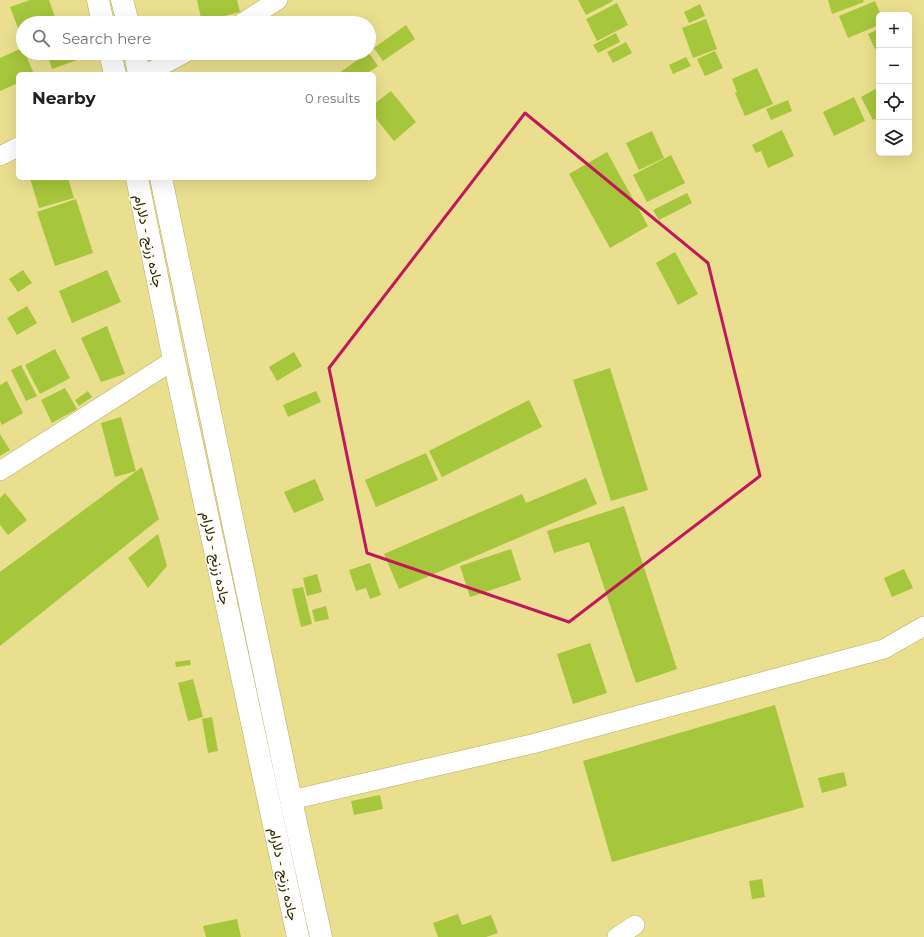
<!DOCTYPE html>
<meta charset="utf-8">
<style>
:root{--surface:#fff;--page:#f2f2f2;--text:#222;--muted:#767676;--line:#e0e0e0}
body{margin:0;font-family:Montserrat,Vazirmatn,sans-serif;background:var(--page);color:var(--text)}
.controls{position:absolute;right:12px;top:12px;display:grid;overflow:hidden;border-radius:6px;box-shadow:0 4px 16px #0002}
.controls button{width:36px;height:36px;display:grid;place-items:center;padding:0;border:0;border-bottom:1px solid var(--line);background:var(--surface);color:var(--text);font:20px sans-serif}
.list{margin:0;padding:0;list-style:none}
h2{display:flex;justify-content:space-between;align-items:center;height:52px;margin:0;padding:0 16px;font-size:17px}
h2 small{font-size:13px;font-weight:400;color:var(--muted)}
.icon{flex:none;width:22px;height:22px;fill:none;stroke:currentColor;stroke-width:2;stroke-linecap:round;stroke-linejoin:round}
.map{position:relative;flex:none;width:924px;height:937px;overflow:hidden}
.search{position:absolute;background:var(--surface);box-shadow:0 4px 16px #0002;left:16px;top:16px;width:360px;height:44px;display:flex;align-items:center;gap:10px;box-sizing:border-box;padding:0 14px;border-radius:22px;color:var(--muted);font-size:15px}
.panel{position:absolute;background:var(--surface);box-shadow:0 4px 16px #0002;left:16px;top:72px;width:360px;height:108px;border-radius:6px}
.map>svg:first-child{display:block}
.building{fill:#a6c63b}
.lines{fill:none;stroke-linecap:round;stroke-linejoin:round}
.minor-casing{stroke:#b8ad5f;stroke-width:20}
.trunk-casing{stroke:#b8ad5f;stroke-width:23}
.minor{stroke:#fff;stroke-width:19}
.trunk{stroke:#fff;stroke-width:22}
.marked{fill:none;stroke:#c2185b;stroke-width:3;stroke-linejoin:round}
.labels{text-anchor:middle;stroke-width:3;stroke-linejoin:round;paint-order:stroke}
.street-label{font-size:14px;fill:#292503;stroke:#fefdf5}
</style>
<div class="map">
<svg width="924" height="937" viewBox="0 0 924 937">
<rect width="100%" height="100%" fill="#e9df8f"/>
<g class="building">
<polygon points="30,0 49,0 57,23 23,23 23,41 10,7"/>
<polygon points="197,0 237,0 240,12 202,22"/>
<polygon points="578,0 612,0 613,1 586,15"/>
<polygon points="828,0 863,0 864,2 832,14"/>
<polygon points="875,1 881,15 879,15 879,25 848,38 839,16"/>
<polygon points="617,3 628,25 597,41 586,19"/>
<polygon points="700,4 705,16 689,23 684,12"/>
<polygon points="706,19 717,49 693,58 682,28"/>
<polygon points="406,25 415,39 383,61 374,48"/>
<polygon points="879,29 879,48 875,49 868,34"/>
<polygon points="616,33 620,42 598,53 593,45"/>
<polygon points="626,42 632,53 613,63 607,52"/>
<polygon points="22,48 23,53 25,53 34,74 18,74 18,83 0,91 0,58"/>
<polygon points="715,51 723,68 705,76 697,59"/>
<polygon points="47,53 77,53 80,59 52,69"/>
<polygon points="367,53 369,53 378,66 366,74 338,74"/>
<polygon points="686,57 691,66 673,74 669,65"/>
<polygon points="757,68 773,104 745,116 735,93 737,92 732,79"/>
<polygon points="879,87 879,117 873,120 861,97"/>
<polygon points="391,91 416,122 394,141 374,116 374,104"/>
<polygon points="854,97 865,121 834,136 823,112"/>
<polygon points="788,100 792,111 771,120 766,109"/>
<polygon points="782,130 794,156 768,168 761,151 756,153 752,145"/>
<polygon points="652,131 664,158 639,170 626,143"/>
<polygon points="607,152 648,226 610,248 569,174"/>
<polygon points="671,155 685,183 647,202 633,175"/>
<polygon points="30,178 68,178 74,198 39,208"/>
<polygon points="687,193 692,203 659,220 653,210"/>
<polygon points="76,199 93,253 55,266 37,212"/>
<polygon points="675,252 698,294 678,305 656,263"/>
<polygon points="23,270 32,283 18,292 9,279"/>
<polygon points="107,270 121,302 72,323 59,291"/>
<polygon points="27,306 37,323 17,335 7,318"/>
<polygon points="107,326 125,374 101,382 81,338"/>
<polygon points="55,349 70,378 40,394 25,365"/>
<polygon points="294,352 302,366 277,381 269,367"/>
<polygon points="21,365 37,396 26,401 11,370"/>
<polygon points="610,368 648,490 611,501 573,380"/>
<polygon points="7,381 23,413 2,425 0,421 0,385"/>
<polygon points="65,388 77,409 52,423 41,400"/>
<polygon points="88,391 92,397 79,406 75,400"/>
<polygon points="316,391 321,402 288,417 283,405"/>
<polygon points="529,400 542,427 442,477 429,451"/>
<polygon points="121,417 136,471 115,477 101,423"/>
<polygon points="0,434 10,450 0,456"/>
<polygon points="426,453 438,480 376,507 365,480"/>
<polygon points="142,467 159,519 0,646 0,572"/>
<polygon points="586,478 597,504 399,589 384,554 522,494 526,503"/>
<polygon points="315,479 324,500 294,513 284,492"/>
<polygon points="5,493 27,520 8,535 0,525 0,498"/>
<polygon points="624,506 677,669 636,683 589,542 554,553 547,531"/>
<polygon points="158,534 167,566 148,588 128,558"/>
<polygon points="511,549 521,580 470,597 460,566"/>
<polygon points="370,563 381,595 370,599 366,588 356,591 349,570"/>
<polygon points="904,569 913,588 892,597 884,578"/>
<polygon points="317,574 322,592 307,596 303,578"/>
<polygon points="303,587 312,624 301,627 292,589"/>
<polygon points="326,606 329,619 315,622 312,610"/>
<polygon points="590,643 607,693 573,704 557,654"/>
<polygon points="190,660 191,665 176,667 175,662"/>
<polygon points="193,679 203,717 188,721 178,683"/>
<polygon points="775,705 804,807 612,862 583,761"/>
<polygon points="212,717 218,751 208,753 202,719"/>
<polygon points="844,772 847,786 822,793 818,778"/>
<polygon points="380,795 383,809 354,815 351,801"/>
<polygon points="762,879 765,897 752,899 749,881"/>
<polygon points="458,914 462,925 491,915 498,933 486,937 438,937 433,923"/>
<polygon points="237,919 241,937 206,937 203,926"/>
</g>
<g class="lines">
<defs>
<g id="minor">
<polyline points="242,23 278,0"/>
<polyline points="146,74 185,53"/>
<polyline points="0,156 18,147"/>
<polyline points="0,471 174,360"/>
<polyline points="291,800 532,744 884,649 924,626"/>
<polyline points="617,937 635,925"/>
</g>
<g id="trunk">
<polyline points="98,0 103,23"/>
<polyline points="122,0 128,23"/>
<polyline points="110,53 115,74"/>
<polyline points="135,53 139,74"/>
<polyline points="137,178 174,360 298,937"/>
<polyline points="161,178 291,800 321,937"/>
</g>
</defs>
<use href="#minor" class="minor-casing"/>
<use href="#trunk" class="trunk-casing"/>
<use href="#minor" class="minor"/>
<use href="#trunk" class="trunk"/>
</g>
<path class="marked" d="M525,113l183,150 52,213 -191,146 -202,-69 -38,-185z"/>
<g class="labels">
<g class="street-label">
<text transform="translate(149 241) rotate(78)" y="5">جاده زرنج - دلارام</text>
<text transform="translate(216 558) rotate(78)" y="5">جاده زرنج - دلارام</text>
<text transform="translate(284 874) rotate(78)" y="5">جاده زرنج - دلارام</text>
</g>
</g>
</svg>
<div class="controls">
<button>+</button>
<button>−</button>
<button><svg class="icon" aria-label="locate" viewBox="0 0 24 24"><circle cx="12" cy="12" r="6"/><path d="M12 2v4M12 18v4M2 12h4M18 12h4"/></svg></button>
<button><svg class="icon" aria-label="layers" viewBox="0 0 24 24"><path d="M12 4l9 5-9 5-9-5zM3 14l9 5 9-5"/></svg></button>
</div>
<div class="search"><svg class="icon" aria-label="search" viewBox="0 0 24 24"><circle cx="10" cy="10" r="6"/><path d="M15 15l6 6"/></svg>Search here</div>
<section class="panel">
<h2>Nearby<small>0 results</small></h2>
<ul class="list">
</ul>
</section>
</div>
